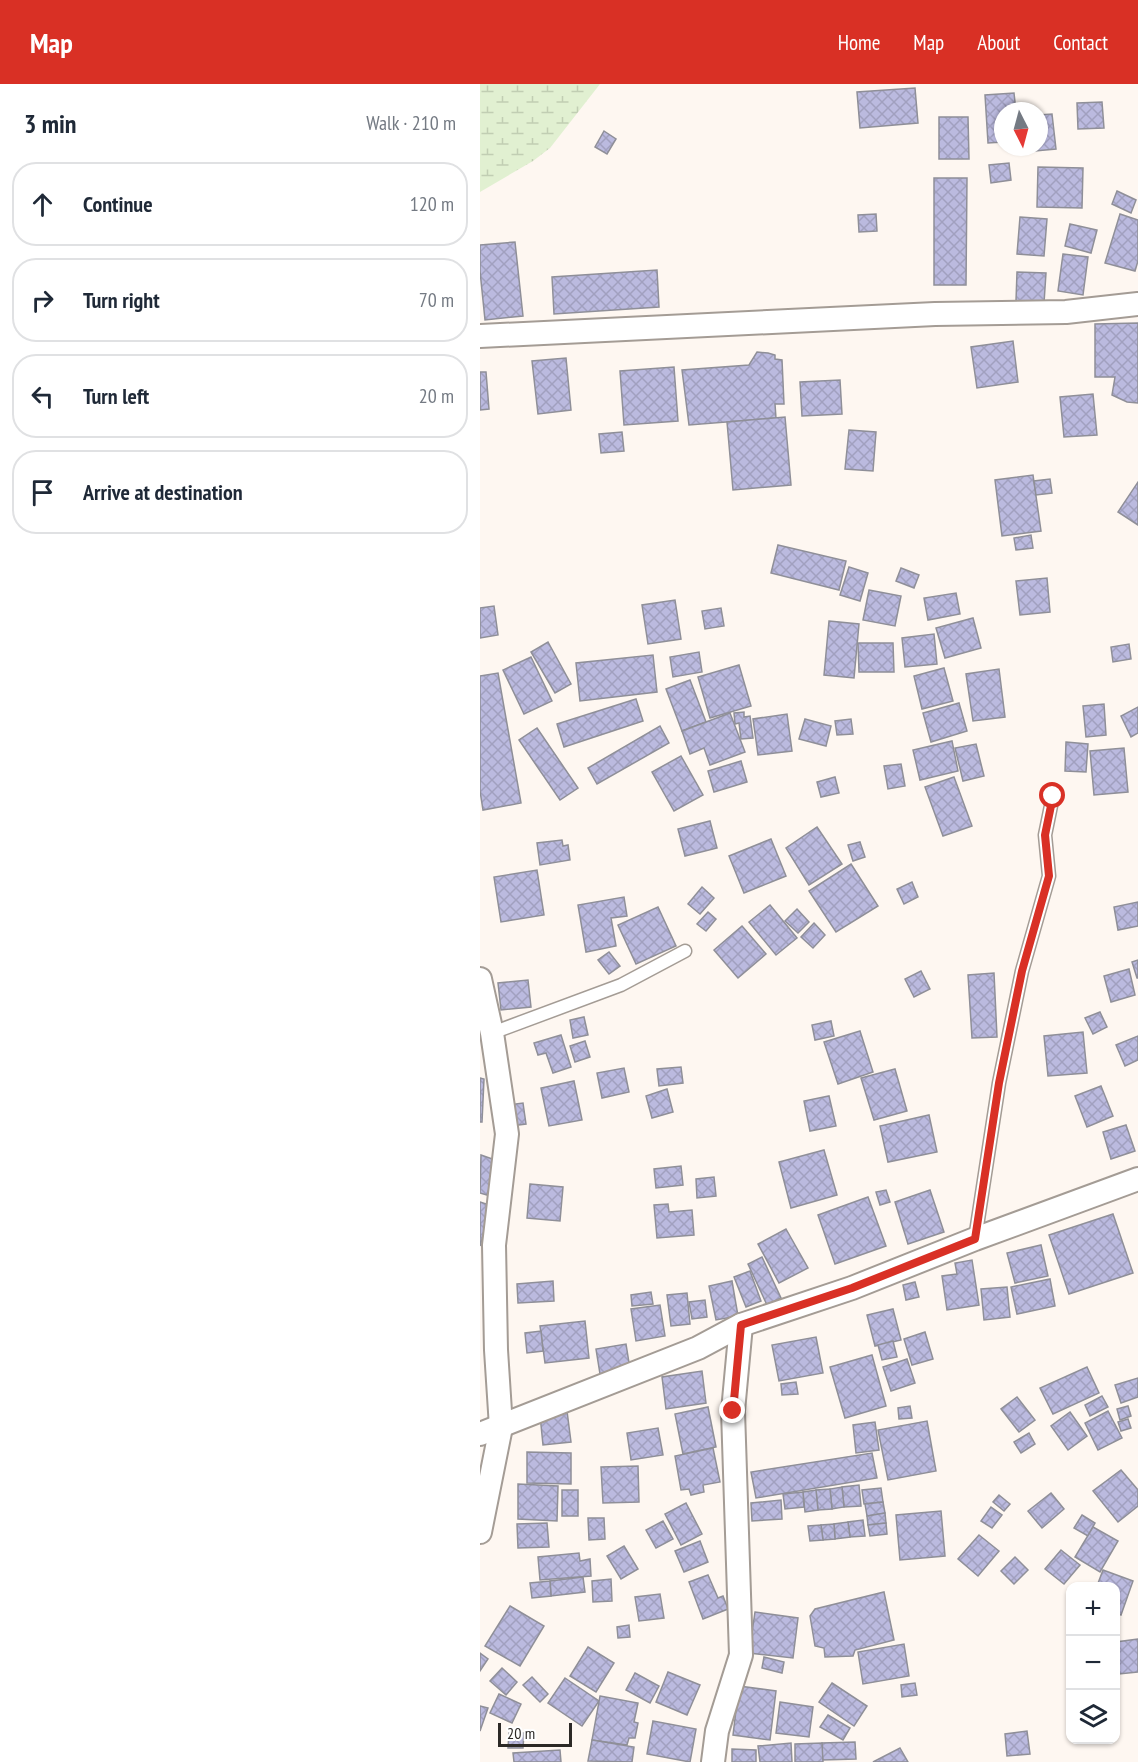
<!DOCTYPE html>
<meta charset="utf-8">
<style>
:root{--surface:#fff;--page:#f6f6f7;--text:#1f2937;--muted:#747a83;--line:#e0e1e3;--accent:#d93025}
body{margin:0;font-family:"PT Sans Narrow",sans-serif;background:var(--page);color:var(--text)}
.controls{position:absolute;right:18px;bottom:18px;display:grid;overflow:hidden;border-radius:12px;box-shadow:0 2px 4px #0004}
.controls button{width:54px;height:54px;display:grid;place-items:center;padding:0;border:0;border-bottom:2px solid var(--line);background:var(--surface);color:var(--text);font:30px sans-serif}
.compass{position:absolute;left:514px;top:18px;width:54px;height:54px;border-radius:50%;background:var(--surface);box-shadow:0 2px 4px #0004;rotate:174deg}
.scale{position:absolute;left:18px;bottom:15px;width:74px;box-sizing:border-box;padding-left:6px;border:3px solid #2c2926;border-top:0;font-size:16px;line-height:21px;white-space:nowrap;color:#2c2926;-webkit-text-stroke:4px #fff;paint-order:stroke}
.stop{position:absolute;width:18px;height:18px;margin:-14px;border:4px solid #d93025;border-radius:50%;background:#fff}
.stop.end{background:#d93025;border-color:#fff;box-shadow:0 2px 6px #0008}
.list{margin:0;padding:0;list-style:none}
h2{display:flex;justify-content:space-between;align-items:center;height:78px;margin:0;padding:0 24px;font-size:26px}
h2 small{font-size:20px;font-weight:400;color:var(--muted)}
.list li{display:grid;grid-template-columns:39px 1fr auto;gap:18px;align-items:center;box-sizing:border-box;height:84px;margin:0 12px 12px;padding:0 12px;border:2px solid var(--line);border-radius:24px}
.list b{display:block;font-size:22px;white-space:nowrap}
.list em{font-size:20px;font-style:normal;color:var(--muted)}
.icon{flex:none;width:33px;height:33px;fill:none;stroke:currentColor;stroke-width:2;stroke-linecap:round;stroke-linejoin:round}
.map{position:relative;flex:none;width:658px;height:1678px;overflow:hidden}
header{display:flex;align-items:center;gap:36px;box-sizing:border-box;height:84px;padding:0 30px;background:var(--accent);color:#fff}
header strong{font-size:28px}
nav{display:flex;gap:33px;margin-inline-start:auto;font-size:21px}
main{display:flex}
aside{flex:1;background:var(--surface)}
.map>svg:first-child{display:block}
.wetland{fill:url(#wetland-marsh)}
.building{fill:url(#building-cross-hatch);stroke:#8f8f98;stroke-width:1.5}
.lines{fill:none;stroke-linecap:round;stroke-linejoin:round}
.service-casing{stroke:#a49c95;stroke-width:15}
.minor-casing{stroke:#a49c95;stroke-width:26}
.service{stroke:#fff;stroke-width:12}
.minor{stroke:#fff;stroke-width:22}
.route{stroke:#d93025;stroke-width:8}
</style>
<header>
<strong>Map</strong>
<nav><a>Home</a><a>Map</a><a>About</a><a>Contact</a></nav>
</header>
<main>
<aside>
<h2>3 min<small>Walk · 210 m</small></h2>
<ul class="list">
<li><svg class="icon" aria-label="ahead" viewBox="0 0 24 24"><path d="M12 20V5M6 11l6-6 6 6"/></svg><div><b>Continue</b></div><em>120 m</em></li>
<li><svg class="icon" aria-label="right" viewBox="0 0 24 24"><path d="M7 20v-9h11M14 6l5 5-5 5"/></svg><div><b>Turn right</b></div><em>70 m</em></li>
<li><svg class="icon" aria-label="left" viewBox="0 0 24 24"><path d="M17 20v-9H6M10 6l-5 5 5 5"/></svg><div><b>Turn left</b></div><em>20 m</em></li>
<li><svg class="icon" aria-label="arrive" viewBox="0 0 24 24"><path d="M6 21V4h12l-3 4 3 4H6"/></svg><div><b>Arrive at destination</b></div></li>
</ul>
</aside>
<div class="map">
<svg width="658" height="1678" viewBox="0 0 658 1678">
<defs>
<pattern id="wetland-marsh" width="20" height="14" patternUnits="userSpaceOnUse" patternTransform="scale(1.5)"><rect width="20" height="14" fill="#e1f0d1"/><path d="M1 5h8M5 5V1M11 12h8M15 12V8" fill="none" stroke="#c1ceb3"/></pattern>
<pattern id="building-cross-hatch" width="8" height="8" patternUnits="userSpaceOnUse" patternTransform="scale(1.5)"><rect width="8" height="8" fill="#bbbadf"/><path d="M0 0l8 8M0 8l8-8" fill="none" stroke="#a1a0bf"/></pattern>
</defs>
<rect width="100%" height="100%" fill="#fef7f1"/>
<polygon class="wetland" points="0,0 120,0 70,64 53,77 0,108"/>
<g class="building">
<polygon points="435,4 438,39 380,44 377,8"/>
<polygon points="534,9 536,27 523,27 523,58 508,59 505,11"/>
<polygon points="622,18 624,44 598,45 597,19"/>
<polygon points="572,30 576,65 544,68 544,63 559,63 559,31"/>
<polygon points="459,33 488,33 489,75 459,75"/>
<polygon points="124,47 136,55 127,70 115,63"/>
<polygon points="529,79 531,96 511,99 509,81"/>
<polygon points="558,83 603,84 602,124 557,123"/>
<polygon points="454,94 487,94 486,201 454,201"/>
<polygon points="637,107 656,116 651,129 632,120"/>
<polygon points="396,130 397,147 379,148 378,131"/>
<polygon points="640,130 658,136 658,177 655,187 625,179"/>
<polygon points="540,133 567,135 564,172 537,170"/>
<polygon points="590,140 617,146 611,169 585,162"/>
<polygon points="35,158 43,232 5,236 0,187 0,161"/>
<polygon points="583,170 608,173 603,211 578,207"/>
<polygon points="177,186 179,223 74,230 72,193"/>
<polygon points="537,188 566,189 564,219 536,217"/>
<polygon points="658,239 658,319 647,318 632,311 635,293 615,293 615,240"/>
<polygon points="533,257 538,298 497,304 491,263"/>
<polygon points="277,268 288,269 295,271 295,275 302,276 304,320 295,320 296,334 209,341 202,286 269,281"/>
<polygon points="86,274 91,326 58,330 52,277"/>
<polygon points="194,283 198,337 144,341 140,287"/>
<polygon points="0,288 6,288 9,325 0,326"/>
<polygon points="360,296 362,330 322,332 320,298"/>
<polygon points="613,310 617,351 584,353 580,313"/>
<polygon points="305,333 311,401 253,406 247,338"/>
<polygon points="369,346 396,348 393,387 365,385"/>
<polygon points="142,348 144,367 121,369 119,350"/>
<polygon points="553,391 561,447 522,452 515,396"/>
<polygon points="570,395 572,409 556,411 554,397"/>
<polygon points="658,398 658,441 638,428"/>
<polygon points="551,451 553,464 536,466 534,454"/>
<polygon points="298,461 366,477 359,506 291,489"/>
<polygon points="369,483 388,489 380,517 360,511"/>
<polygon points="421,484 439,491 434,504 416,497"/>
<polygon points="567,494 570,528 540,531 536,497"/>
<polygon points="389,506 421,512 415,542 383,536"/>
<polygon points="476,509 480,530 448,536 444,514"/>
<polygon points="195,516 201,555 168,560 162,521"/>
<polygon points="14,522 18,551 0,554 0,524"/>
<polygon points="241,524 244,542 225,545 222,527"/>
<polygon points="493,534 501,564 465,574 456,544"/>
<polygon points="349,537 379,540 374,594 344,591"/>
<polygon points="454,550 457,580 425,583 422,554"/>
<polygon points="68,558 91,600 75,609 51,568"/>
<polygon points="378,559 413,559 414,588 379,588"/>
<polygon points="649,560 651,575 633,578 631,563"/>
<polygon points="219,568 222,588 193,593 190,573"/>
<polygon points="173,571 177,608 100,617 96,579"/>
<polygon points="51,573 72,617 44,630 23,586"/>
<polygon points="259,581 271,622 230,634 218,593"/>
<polygon points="464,584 473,617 442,625 434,592"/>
<polygon points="519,585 525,633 493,637 486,590"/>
<polygon points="18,589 41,719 3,726 0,707 0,592"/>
<polygon points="210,596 226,638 202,647 186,605"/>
<polygon points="156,615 163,637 84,663 77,640"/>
<polygon points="479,619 487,647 451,658 443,629"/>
<polygon points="624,620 626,651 606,653 603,622"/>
<polygon points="658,623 658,649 651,653 641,632"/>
<polygon points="264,628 264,633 270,632 273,654 261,655 259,639 255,640 254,629"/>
<polygon points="250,629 265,668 230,681 224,664 210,670 202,647"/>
<polygon points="307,630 312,667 278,671 273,635"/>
<polygon points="325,635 351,642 346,662 319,655"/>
<polygon points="371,635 373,650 357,651 355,637"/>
<polygon points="180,642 189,659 117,700 108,684"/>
<polygon points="57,644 98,704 80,716 39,656"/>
<polygon points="472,657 478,687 440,696 433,666"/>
<polygon points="586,658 608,660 606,688 585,687"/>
<polygon points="496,660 504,692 483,697 475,664"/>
<polygon points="644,664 648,708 614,711 610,667"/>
<polygon points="201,672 223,711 194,727 172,688"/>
<polygon points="261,677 267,698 234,708 228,687"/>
<polygon points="421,680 425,702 408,705 404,682"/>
<polygon points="355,693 359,709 341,713 337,698"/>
<polygon points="474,693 492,742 463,752 445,703"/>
<polygon points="230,737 237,764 205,772 198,745"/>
<polygon points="337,743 362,780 329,801 306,764"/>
<polygon points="291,755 306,792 264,809 249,772"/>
<polygon points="82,756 83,762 88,761 90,776 60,781 57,759"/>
<polygon points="380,758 385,773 373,777 368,761"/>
<polygon points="371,780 398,822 356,848 329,807"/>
<polygon points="57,786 64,831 21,838 14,793"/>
<polygon points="432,798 438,813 424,820 417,805"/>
<polygon points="222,803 234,814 220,830 208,820"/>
<polygon points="144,813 147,832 131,834 136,862 106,868 98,821"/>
<polygon points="658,818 658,842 638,846 634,823"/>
<polygon points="290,821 317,854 296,871 269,838"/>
<polygon points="178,823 196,862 156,880 138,841"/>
<polygon points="317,825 329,838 318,849 305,837"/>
<polygon points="228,828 236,835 226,847 217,840"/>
<polygon points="334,839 345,851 333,864 321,853"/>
<polygon points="262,842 286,870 258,894 234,866"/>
<polygon points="129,868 140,882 129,890 118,876"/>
<polygon points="658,876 658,894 657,894 652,878"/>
<polygon points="649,885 655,911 631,918 624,892"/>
<polygon points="441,887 450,905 434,913 425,895"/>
<polygon points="514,889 517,953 492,954 488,891"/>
<polygon points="48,896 51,923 21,926 18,899"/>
<polygon points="620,928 627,943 613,950 605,934"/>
<polygon points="104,933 108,951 93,954 90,936"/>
<polygon points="351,937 354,952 335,956 332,941"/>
<polygon points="380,947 393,988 358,1000 344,958"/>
<polygon points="603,948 607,989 568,992 564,952"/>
<polygon points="81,951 91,983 73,989 66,969 58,971 54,959"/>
<polygon points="658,952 658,976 645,982 636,961"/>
<polygon points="105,957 110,973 95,978 90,962"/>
<polygon points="201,983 203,999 179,1002 177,985"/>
<polygon points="144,984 149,1008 122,1014 117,989"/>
<polygon points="415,985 427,1027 394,1036 381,994"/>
<polygon points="0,994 4,995 2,1038 0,1038"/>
<polygon points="94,997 102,1036 69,1042 61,1004"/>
<polygon points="621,1002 633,1032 607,1043 595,1012"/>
<polygon points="187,1005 193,1028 172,1034 166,1012"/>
<polygon points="349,1012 356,1042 330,1047 324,1017"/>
<polygon points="43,1019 46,1040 31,1042 28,1021"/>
<polygon points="449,1031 457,1068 408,1078 400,1042"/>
<polygon points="646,1041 655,1067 631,1075 623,1048"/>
<polygon points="344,1066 357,1111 311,1124 299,1078"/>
<polygon points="1,1071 18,1077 7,1111 0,1109"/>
<polygon points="201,1082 203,1101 176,1104 174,1085"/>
<polygon points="234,1093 236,1112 217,1114 216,1095"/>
<polygon points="50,1100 83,1103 80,1137 47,1134"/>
<polygon points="406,1106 410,1118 400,1121 396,1108"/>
<polygon points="450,1106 464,1148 428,1160 415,1118"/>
<polygon points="388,1113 406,1162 355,1180 338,1131"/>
<polygon points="0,1118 12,1122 0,1162"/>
<polygon points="188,1120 189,1128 212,1126 214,1151 177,1154 174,1121"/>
<polygon points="633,1130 653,1189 589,1210 569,1151"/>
<polygon points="306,1145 328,1184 299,1199 278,1160"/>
<polygon points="561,1161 568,1192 535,1199 527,1169"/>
<polygon points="282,1173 301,1214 287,1221 268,1180"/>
<polygon points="492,1176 499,1221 467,1226 462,1192 477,1190 475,1179"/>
<polygon points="270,1187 281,1217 266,1223 254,1193"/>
<polygon points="570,1195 575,1222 537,1230 531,1203"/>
<polygon points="73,1197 74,1217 38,1219 37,1200"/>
<polygon points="252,1197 258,1232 236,1236 229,1202"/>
<polygon points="435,1198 439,1213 426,1216 423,1201"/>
<polygon points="527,1203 530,1233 504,1236 501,1205"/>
<polygon points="171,1208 173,1220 152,1222 151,1211"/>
<polygon points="207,1209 210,1240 191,1242 187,1211"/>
<polygon points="225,1216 227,1233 212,1235 209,1218"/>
<polygon points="180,1221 185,1252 156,1257 151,1225"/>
<polygon points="413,1225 421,1256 395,1262 387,1231"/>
<polygon points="105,1237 109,1274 65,1279 60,1242"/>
<polygon points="61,1247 63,1267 47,1269 45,1249"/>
<polygon points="445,1248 453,1275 432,1281 424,1255"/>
<polygon points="336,1253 343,1289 299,1297 292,1261"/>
<polygon points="413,1257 417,1273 402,1276 398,1261"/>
<polygon points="146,1260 150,1285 120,1290 116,1265"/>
<polygon points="392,1271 406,1322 365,1334 350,1283"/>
<polygon points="427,1275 435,1299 411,1307 403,1283"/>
<polygon points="607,1283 619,1309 573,1330 560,1304"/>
<polygon points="222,1287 226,1319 186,1325 182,1293"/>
<polygon points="658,1294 658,1313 641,1319 635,1301"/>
<polygon points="316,1298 318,1310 302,1311 301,1300"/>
<polygon points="622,1312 628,1323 610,1332 605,1321"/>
<polygon points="537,1313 555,1336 539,1348 521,1325"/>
<polygon points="430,1322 432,1334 419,1335 418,1324"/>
<polygon points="648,1322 651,1332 640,1336 637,1325"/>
<polygon points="228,1323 236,1363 203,1370 195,1330"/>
<polygon points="87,1327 91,1358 63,1361 60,1331"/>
<polygon points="628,1327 642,1354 618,1366 605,1339"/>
<polygon points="590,1328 607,1352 588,1366 571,1342"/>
<polygon points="648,1335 651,1344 641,1347 638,1338"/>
<polygon points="447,1337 456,1387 408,1396 398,1346"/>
<polygon points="395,1338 399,1366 376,1369 373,1341"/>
<polygon points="178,1344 183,1371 151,1376 147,1349"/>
<polygon points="549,1349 555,1360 541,1369 534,1358"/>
<polygon points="233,1364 240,1398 223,1401 224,1408 211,1411 209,1405 201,1406 195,1372"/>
<polygon points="47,1368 91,1369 91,1400 47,1399"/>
<polygon points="392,1369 397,1394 276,1414 271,1388"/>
<polygon points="158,1382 159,1418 123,1419 121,1383"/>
<polygon points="641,1386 658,1406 658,1422 638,1438 613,1407"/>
<polygon points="38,1400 78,1402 77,1437 38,1435"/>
<polygon points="379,1401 381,1422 364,1423 362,1403"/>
<polygon points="362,1403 364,1423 352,1425 350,1405"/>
<polygon points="401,1404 403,1418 384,1420 382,1406"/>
<polygon points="350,1405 352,1425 338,1426 336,1406"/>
<rect x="82" y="1406" width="16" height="26"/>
<polygon points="336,1406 338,1426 325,1428 323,1408"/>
<polygon points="323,1408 324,1423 305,1425 303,1410"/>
<polygon points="571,1409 584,1425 562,1444 548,1427"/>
<polygon points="519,1411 530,1420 524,1427 513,1418"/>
<polygon points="301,1416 302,1435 272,1437 271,1419"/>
<polygon points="403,1418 405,1429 387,1432 385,1420"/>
<polygon points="206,1419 222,1450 201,1461 185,1430"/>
<polygon points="511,1423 522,1431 512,1444 501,1437"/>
<polygon points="461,1427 465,1472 420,1476 416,1431"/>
<polygon points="405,1429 406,1439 388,1441 387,1432"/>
<polygon points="602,1431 615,1439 608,1452 594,1444"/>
<polygon points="108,1434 124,1434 125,1455 109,1456"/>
<polygon points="383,1436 385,1452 370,1453 368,1438"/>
<polygon points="183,1437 193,1455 176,1464 166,1446"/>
<polygon points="368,1438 370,1453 355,1455 354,1440"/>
<polygon points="67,1439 69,1463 38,1464 37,1440"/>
<polygon points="406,1439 407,1450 390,1452 388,1441"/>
<polygon points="354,1440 355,1455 343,1456 341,1441"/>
<polygon points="341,1441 343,1456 330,1457 328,1442"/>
<polygon points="613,1443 638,1457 620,1488 595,1473"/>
<polygon points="499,1451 519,1467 498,1492 478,1475"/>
<polygon points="220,1457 228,1478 204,1488 195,1467"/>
<polygon points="144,1462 158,1485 141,1495 127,1472"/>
<polygon points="581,1466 600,1481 584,1500 565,1485"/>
<polygon points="99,1469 100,1477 110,1475 111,1492 60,1496 58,1473"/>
<polygon points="535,1473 548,1486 534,1500 521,1487"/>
<polygon points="623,1486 653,1497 641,1531 636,1529 636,1502 617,1502"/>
<polygon points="228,1491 238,1514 243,1512 248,1525 223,1535 209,1498"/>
<polygon points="103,1493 105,1508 71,1512 70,1497"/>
<polygon points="131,1495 132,1517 113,1518 112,1497"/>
<polygon points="70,1497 71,1512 52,1514 50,1499"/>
<polygon points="404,1508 414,1556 375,1566 373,1572 345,1573 344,1564 335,1562 330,1532 335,1525"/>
<polygon points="180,1510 184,1534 159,1537 155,1513"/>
<polygon points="30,1522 64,1542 40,1582 5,1562"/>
<polygon points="275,1528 318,1534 313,1574 269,1569"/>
<polygon points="149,1541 150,1553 138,1554 137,1543"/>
<polygon points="658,1555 658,1588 639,1590 636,1558"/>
<polygon points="424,1560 429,1592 383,1600 378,1568"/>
<polygon points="108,1563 134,1579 116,1608 90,1592"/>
<polygon points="0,1569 8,1575 0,1587"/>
<polygon points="284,1573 304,1578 302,1589 282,1584"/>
<polygon points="22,1584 37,1598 26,1611 10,1597"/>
<polygon points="188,1588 220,1601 207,1631 176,1618"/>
<polygon points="155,1589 179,1602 170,1619 146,1606"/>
<polygon points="52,1593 68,1610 60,1618 43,1601"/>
<polygon points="85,1594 119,1617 102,1642 68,1619"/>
<polygon points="352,1599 387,1622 374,1642 339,1618"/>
<polygon points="435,1599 437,1611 422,1613 421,1601"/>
<polygon points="259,1602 296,1607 290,1656 253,1651"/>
<polygon points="19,1610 41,1620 32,1639 10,1629"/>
<polygon points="120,1612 158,1619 154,1638 158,1639 155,1654 149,1654 147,1661 112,1656"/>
<polygon points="300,1618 333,1623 329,1653 296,1649"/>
<polygon points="0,1622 8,1624 0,1647"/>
<polygon points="348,1631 370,1644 363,1656 340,1643"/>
<polygon points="173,1637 216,1645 210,1678 167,1670"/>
<polygon points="547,1647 550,1670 527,1672 525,1650"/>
<polygon points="29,1649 44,1649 43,1664 28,1664"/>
<polygon points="112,1656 154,1663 152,1678 108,1677"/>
<polygon points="375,1658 376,1675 342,1676 342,1659"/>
<polygon points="311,1659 312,1678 280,1678 278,1662"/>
<polygon points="342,1659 343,1678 315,1678 315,1660"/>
<polygon points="420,1664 428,1678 393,1678"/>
<polygon points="252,1665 276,1666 276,1678 252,1678"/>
<polygon points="80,1666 81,1678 34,1678 33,1669"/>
</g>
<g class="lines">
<defs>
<g id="service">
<polyline points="12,949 141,901 205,867"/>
<polyline points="495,1155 519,999 542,887 569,792 565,751 573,712"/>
</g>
<g id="minor">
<polyline points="0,252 455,230 586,228 658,220"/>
<polyline points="0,895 12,949 27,1050 14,1161 16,1266 21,1343 0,1448"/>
<polyline points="0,1350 218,1264 261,1241 372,1204 495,1155 658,1095"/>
<polyline points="233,1678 237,1647 261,1571 253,1327 261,1241"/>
</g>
</defs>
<use href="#service" class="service-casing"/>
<use href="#minor" class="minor-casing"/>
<use href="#service" class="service"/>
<use href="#minor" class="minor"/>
</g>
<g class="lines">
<polyline class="route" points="253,1327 261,1241 372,1204 495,1155 519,999 542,887 569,792 565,751 573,712"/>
</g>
</svg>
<div class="controls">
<button>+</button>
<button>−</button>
<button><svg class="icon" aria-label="layers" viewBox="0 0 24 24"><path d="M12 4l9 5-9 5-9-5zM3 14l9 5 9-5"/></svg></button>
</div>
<svg class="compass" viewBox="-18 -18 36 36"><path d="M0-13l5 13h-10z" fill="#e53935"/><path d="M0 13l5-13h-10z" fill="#747a83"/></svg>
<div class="scale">20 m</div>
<div class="stop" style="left:573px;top:712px"></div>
<div class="stop end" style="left:253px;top:1327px"></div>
</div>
</main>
